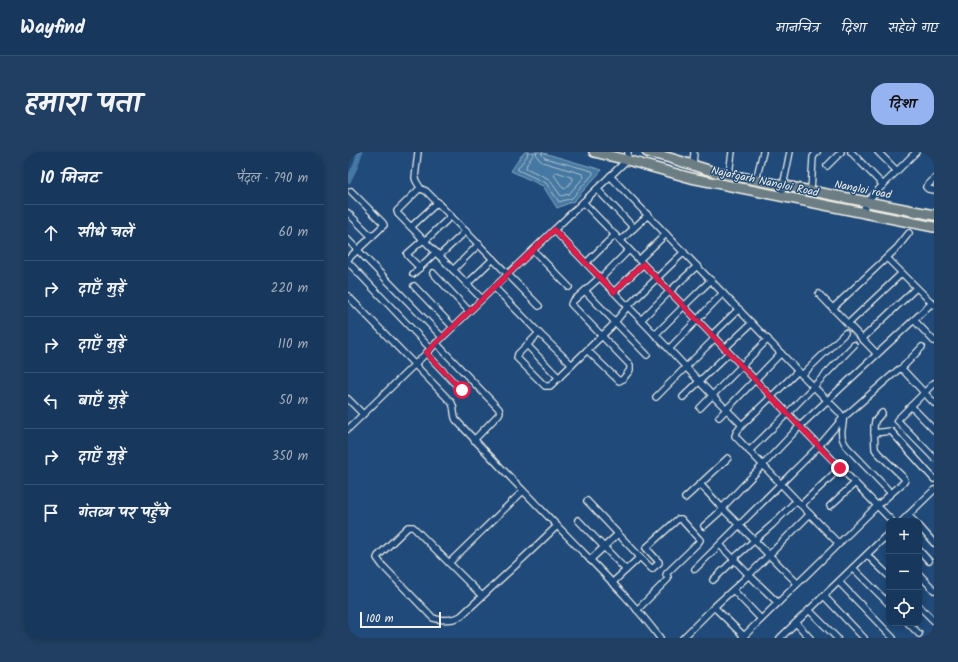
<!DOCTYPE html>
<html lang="hi">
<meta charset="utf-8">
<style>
:root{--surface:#17385c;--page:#203f62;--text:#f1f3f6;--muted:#9eacbb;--line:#365272;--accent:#95b2f1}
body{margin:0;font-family:Kalam,"Playpen Sans Deva",sans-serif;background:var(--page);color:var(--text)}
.controls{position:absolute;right:12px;bottom:12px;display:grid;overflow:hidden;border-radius:8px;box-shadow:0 2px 6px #0003}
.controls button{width:36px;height:36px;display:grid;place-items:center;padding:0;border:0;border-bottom:1px solid var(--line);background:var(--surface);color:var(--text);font:20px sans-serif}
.scale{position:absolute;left:12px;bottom:10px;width:81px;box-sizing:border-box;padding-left:4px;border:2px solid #f4f1e8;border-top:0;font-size:11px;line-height:14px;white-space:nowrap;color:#f4f1e8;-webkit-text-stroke:3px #1f4a7a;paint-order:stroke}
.stop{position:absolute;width:12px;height:12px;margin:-9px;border:3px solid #e11d48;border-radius:50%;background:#fff}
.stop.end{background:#e11d48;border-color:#fff;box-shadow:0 1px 4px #0008}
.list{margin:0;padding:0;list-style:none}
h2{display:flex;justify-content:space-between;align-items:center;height:52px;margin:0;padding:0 16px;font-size:17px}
h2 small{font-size:13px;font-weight:400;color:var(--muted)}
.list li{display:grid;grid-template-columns:26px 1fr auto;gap:12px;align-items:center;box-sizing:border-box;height:56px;padding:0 16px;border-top:1px solid var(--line)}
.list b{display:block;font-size:15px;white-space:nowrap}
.list em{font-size:13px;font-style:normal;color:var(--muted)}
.icon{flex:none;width:22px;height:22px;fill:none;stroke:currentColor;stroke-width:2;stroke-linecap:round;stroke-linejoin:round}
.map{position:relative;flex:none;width:586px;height:486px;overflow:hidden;border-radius:16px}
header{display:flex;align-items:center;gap:24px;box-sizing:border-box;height:56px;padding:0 20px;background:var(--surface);border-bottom:1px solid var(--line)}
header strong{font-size:19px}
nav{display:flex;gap:22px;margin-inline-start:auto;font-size:14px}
.intro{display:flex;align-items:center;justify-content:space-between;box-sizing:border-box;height:96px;padding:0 24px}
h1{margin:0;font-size:28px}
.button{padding:10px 18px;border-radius:16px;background:var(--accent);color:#111;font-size:14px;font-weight:700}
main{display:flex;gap:24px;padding:0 24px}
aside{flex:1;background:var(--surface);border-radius:16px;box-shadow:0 2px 6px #0003}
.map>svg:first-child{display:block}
.water{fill:#4578a2;stroke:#8ba8be}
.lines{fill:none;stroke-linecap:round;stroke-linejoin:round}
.shore{stroke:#aec1cc;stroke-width:1}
.canal{stroke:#4578a2;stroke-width:5.5}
.minor-casing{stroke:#f4f1e8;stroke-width:8}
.primary-casing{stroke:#f4f1e8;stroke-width:12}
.minor{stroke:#1f4a7a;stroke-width:5.5}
.primary{stroke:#6c7e84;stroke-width:9}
.route{stroke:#e11d48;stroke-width:5}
.labels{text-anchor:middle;stroke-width:3;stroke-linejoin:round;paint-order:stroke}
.street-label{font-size:11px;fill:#f4f1e8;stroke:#1f4a7a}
</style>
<header>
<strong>Wayfind</strong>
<nav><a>मानचित्र</a><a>दिशा</a><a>सहेजे गए</a></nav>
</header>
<div class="intro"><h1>हमारा पता</h1><a class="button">दिशा</a></div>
<main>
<aside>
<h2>10 मिनट<small>पैदल · 790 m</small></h2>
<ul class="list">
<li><svg class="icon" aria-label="ahead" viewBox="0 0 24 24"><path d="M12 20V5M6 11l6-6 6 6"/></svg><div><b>सीधे चलें</b></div><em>60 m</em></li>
<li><svg class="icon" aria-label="right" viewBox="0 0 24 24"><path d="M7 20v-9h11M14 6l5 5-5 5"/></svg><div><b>दाएँ मुड़ें</b></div><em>220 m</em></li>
<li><svg class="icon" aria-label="right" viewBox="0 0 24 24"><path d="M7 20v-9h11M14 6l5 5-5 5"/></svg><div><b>दाएँ मुड़ें</b></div><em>110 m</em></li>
<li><svg class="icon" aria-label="left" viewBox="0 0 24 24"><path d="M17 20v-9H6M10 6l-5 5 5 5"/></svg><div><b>बाएँ मुड़ें</b></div><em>50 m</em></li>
<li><svg class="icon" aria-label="right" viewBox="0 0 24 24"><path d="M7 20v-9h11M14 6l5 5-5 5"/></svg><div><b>दाएँ मुड़ें</b></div><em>350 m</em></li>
<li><svg class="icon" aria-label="arrive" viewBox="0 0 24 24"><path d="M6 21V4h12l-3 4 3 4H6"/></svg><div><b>गंतव्य पर पहुँचे</b></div></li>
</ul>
</aside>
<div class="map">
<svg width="586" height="486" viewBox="0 0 586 486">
<rect width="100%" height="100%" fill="#1f4a7a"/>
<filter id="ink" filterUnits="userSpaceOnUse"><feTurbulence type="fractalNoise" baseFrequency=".025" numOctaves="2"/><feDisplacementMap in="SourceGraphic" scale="8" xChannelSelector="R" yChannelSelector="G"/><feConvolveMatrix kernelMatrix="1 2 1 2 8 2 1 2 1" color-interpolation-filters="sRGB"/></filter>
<g filter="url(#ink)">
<polygon class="water" points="177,0 192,0 254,18 226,49 209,56 195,34 163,19 173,4"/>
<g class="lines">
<g class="shore">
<polyline points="180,0 179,4 170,16 170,18 198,31 211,50 224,46 245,22 245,20 244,19 197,6 194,3 194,0"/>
<path d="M185,0l1,1c-2,5 -8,10 -8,15l23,11 12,17 8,-2 15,-17 -1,-3 -41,-12 -4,-4 -2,-5 1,-1"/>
<polygon points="209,20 225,26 225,28 217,37 215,36 206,23 206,21"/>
</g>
<polyline class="canal" points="0,29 7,15 12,0"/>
<defs>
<g id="minor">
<polyline points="70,0 67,26 68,29 73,37"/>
<polyline points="503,0 535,33"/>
<polyline points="530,0 549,19"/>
<polyline points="345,13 346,0"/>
<polyline points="479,14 493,0"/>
<polyline points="381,22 384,0"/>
<path d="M262,24l188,195 42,42c5,6 3,9 2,16 -1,6 1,13 5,18l44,46"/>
<polyline points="586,27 578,35 580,37 586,38"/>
<polyline points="408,28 415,0"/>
<polyline points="249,37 286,76"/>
<polyline points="463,39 465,5 469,0"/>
<polyline points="433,44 442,0"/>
<polyline points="235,50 544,369"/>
<polyline points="0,61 24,85"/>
<polyline points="515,61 518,50 568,0"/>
<polyline points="63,75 90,50"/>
<polyline points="206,78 321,197 364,243 394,273"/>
<polyline points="0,88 94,185"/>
<polyline points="77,89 103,64"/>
<polyline points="272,89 300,63"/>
<polyline points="185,98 221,135"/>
<polyline points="91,104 118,79"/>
<polyline points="539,106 586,153"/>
<polyline points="0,107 36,73 35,71 3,39"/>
<polyline points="291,108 318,82"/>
<polyline points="0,110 83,197"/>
<polyline points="238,111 267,83"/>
<polyline points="72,116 60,104 59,102 75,88"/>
<polyline points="105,118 131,92"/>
<polyline points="85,121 121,159"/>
<polyline points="65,122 88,100"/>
<polyline points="253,126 281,98"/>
<polyline points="119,132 145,107"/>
<polyline points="66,134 105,175"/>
<polyline points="146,135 191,181 170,202 169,206 197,234 202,234 263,175 280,154 336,100"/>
<polyline points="237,139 299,203"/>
<polyline points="266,140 295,112"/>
<polyline points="471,142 529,202"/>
<path d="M0,144l104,107c3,6 1,12 4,17 38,41 77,81 116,121 30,31 62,62 88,97"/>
<polyline points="134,147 50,62 49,59 70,38 73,37 78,39 191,154"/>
<polyline points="485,156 549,96 561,81"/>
<polyline points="293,168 322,139 349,114"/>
<polyline points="566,168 586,189"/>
<polyline points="500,172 554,121"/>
<polyline points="191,181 224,213"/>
<polyline points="307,183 336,154 363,128"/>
<polyline points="364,183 391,157"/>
<polyline points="514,187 568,136"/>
<polyline points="88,191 151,257 152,260 151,262 126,288"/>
<polyline points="179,193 211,226"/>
<polyline points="377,196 404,171"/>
<polyline points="321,197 375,141"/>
<polyline points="239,198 271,229 275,227 282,218 282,213 223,152 224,150 250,127"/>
<polyline points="78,201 114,239"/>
<polyline points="553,217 574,195"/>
<polyline points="450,219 394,273 388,281 387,284 453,353 491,392"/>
<polyline points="454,223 497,181"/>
<polyline points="586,231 549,268 586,306"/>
<polyline points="308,245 367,186"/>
<polyline points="335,245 381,201"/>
<polyline points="0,247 15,262"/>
<polyline points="563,254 586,278"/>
<polyline points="352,256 420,187"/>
<polyline points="371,265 433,201"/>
<polyline points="0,277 160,122 279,8 280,0"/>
<polyline points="526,281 543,279 586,327"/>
<polyline points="401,299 440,261 506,193"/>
<polyline points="351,333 380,306"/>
<polyline points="337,346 350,334 353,333 375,357 356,374"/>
<polyline points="239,349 292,405 304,417 305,416 311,411 311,410 298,396 330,367 333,367 351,387 352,388 350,391 319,421 318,423 320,425 320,427 289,458"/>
<polyline points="453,353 492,316"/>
<polyline points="482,354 507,331"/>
<polyline points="560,363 566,369"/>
<polyline points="230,368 278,418"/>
<polyline points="554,369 586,338"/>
<polyline points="571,374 586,391"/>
<polyline points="536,386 541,391"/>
<polyline points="372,393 401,423 430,451"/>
<polyline points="571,398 581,409"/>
<polyline points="519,403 541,424"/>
<polyline points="385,407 424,373 448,349"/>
<polyline points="242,408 270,382"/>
<path d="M101,411l-36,-36h-5l-30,29 -1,2 5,7 51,53c8,3 21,2 28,-2l72,-67 24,-23"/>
<polyline points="505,416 541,452"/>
<polyline points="347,417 471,294 495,266 551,217 553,217 556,219 586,251"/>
<polyline points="571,422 586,438"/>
<polyline points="365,428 386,408"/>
<polyline points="491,430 545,486"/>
<polyline points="264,431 292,405"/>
<polyline points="449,431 375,357 375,355 452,274 584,151"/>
<polyline points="385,438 413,467"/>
<polyline points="134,444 101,411 175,339"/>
<polyline points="476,444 516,486"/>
<polyline points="571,454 586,469"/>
<polyline points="366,455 396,484"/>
<polyline points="461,458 489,486"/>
<polyline points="448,471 462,486"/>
<polyline points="560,471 571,482"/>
<polyline points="335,486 366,455 401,423 462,362"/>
<polyline points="394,486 529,354 556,330 557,328 555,325 530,301 527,297 526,275 527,269 534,261"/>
<polyline points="432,486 541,381"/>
</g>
<g id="primary">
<polyline points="246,0 279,8 343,26 586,75"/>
<polyline points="299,0 322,6 367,20 586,63"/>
</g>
</defs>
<use href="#minor" class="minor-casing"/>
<use href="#primary" class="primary-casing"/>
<use href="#minor" class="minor"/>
<use href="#primary" class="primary"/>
</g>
</g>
<g class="lines" filter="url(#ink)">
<polyline class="route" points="114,238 78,201 206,78 266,140 295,112 492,316"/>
</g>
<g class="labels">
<g class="street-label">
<text transform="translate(417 29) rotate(12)" y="4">Najafgarh Nangloi Road</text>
<text transform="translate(515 37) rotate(11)" y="4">Nangloi road</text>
</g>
</g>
</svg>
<div class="controls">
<button>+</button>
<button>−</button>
<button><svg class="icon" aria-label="locate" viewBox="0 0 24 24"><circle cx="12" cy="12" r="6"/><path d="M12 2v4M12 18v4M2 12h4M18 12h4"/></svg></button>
</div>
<div class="scale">100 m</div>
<div class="stop" style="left:114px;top:238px"></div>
<div class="stop end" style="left:492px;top:316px"></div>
</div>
</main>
